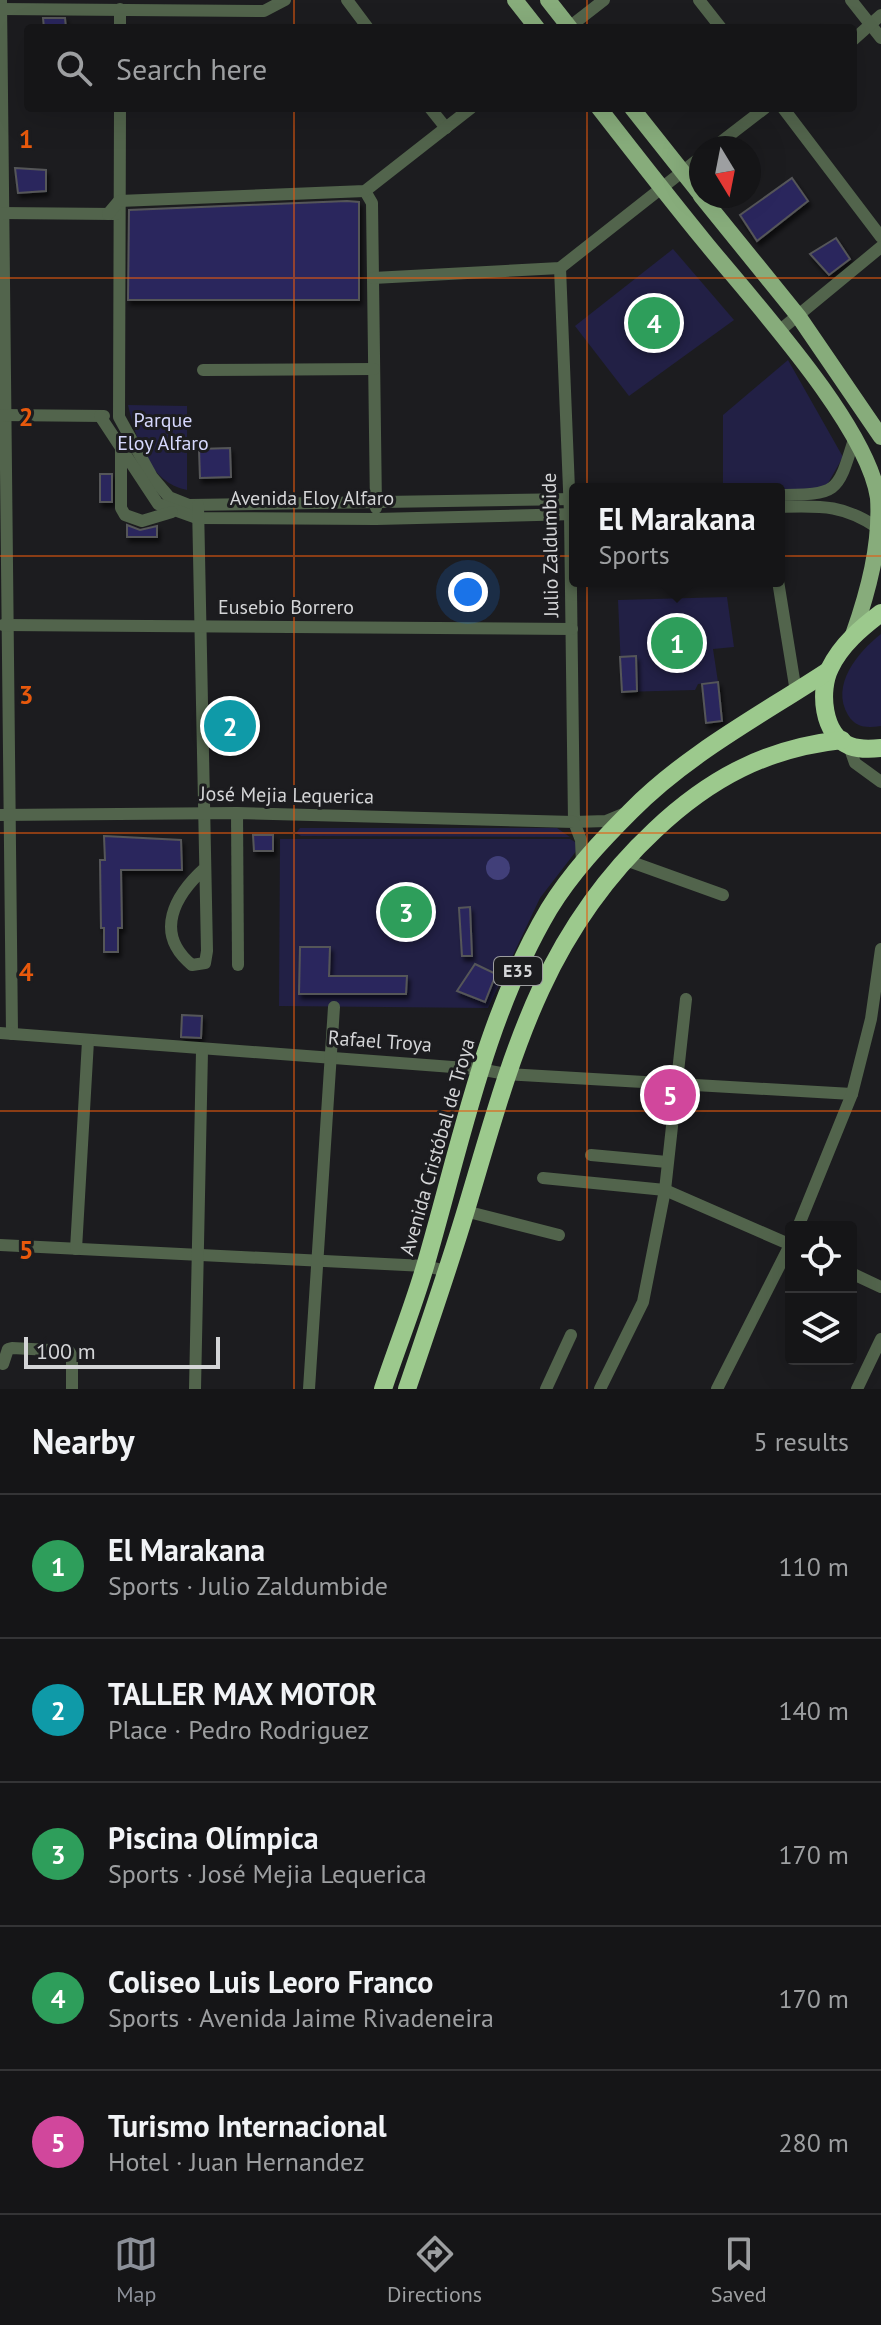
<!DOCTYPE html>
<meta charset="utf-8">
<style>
:root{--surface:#151517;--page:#222224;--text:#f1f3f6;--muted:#9d9fa1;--line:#343436;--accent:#8c9099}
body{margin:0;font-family:"PT Sans",sans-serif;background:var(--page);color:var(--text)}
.controls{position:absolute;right:24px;bottom:24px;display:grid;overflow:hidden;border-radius:8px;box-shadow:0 8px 32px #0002}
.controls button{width:72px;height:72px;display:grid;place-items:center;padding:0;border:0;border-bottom:2px solid var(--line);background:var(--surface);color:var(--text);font:40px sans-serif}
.compass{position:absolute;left:689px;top:136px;width:72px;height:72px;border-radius:50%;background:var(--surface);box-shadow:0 8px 32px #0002;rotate:170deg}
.scale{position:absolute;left:24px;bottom:20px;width:196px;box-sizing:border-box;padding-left:8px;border:4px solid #d4d5d7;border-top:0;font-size:22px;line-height:28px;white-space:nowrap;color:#d4d5d7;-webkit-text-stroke:6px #1c1c1f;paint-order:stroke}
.you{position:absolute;left:468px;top:592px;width:28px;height:28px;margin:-20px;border:6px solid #fff;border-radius:50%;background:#1a73e8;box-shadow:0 0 0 12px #1a73e833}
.badge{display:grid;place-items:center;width:52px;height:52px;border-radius:50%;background:var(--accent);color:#fff;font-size:26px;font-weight:700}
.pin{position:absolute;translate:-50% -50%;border:4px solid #fff;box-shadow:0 2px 8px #0006}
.popup{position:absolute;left:569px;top:483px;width:216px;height:104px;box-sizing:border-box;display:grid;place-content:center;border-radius:8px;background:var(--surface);filter:drop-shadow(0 2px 6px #0005);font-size:26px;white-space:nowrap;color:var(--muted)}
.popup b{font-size:30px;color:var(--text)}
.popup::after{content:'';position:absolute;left:50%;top:100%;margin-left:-16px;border:16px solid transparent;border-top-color:var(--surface)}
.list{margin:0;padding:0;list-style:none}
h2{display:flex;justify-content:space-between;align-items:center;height:104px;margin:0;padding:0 32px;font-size:34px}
h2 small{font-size:26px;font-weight:400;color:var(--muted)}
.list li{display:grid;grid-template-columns:52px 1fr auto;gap:24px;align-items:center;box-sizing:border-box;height:144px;padding:0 32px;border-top:2px solid var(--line)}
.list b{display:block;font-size:30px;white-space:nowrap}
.list p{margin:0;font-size:26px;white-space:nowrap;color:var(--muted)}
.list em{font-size:26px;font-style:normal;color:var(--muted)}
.icon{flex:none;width:44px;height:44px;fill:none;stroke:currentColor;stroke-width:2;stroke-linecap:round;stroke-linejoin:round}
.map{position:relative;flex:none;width:881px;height:1389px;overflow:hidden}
.search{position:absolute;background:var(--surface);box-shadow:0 8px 32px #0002;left:24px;right:24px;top:24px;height:88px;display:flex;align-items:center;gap:20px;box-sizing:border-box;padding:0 28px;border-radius:8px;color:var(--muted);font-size:30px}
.sheet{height:824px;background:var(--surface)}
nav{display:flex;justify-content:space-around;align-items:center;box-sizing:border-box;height:112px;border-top:2px solid var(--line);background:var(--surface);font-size:22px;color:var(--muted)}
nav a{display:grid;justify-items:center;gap:4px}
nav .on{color:var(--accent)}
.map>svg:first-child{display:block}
.green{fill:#222045}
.water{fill:#413f79}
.building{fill:#2b265d;stroke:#555659;stroke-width:2;filter:url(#shadow)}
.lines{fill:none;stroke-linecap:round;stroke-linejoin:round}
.minor{stroke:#52644c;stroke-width:12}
.major{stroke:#87ac7b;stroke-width:16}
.highway{stroke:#9cc98d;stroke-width:18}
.grid{fill:none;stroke:#e8590c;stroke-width:2;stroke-opacity:0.55}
.labels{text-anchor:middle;stroke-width:6;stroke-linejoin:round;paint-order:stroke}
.shield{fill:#1c1c1f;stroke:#9d9ea0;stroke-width:2}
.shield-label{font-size:18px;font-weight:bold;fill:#d4d5d7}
.park-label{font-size:20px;fill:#d6d8fd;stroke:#1c1c1f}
.street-label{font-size:20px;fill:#d4d5d7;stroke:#1c1c1f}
.grid-label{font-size:26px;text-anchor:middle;font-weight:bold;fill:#e8590c;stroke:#1c1c1f;stroke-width:6;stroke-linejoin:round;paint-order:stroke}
</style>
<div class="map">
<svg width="881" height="1389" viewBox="0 0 881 1389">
<defs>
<filter id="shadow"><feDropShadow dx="2.5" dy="4.5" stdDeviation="2" flood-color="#0009"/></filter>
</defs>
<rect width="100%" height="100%" fill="#1c1c1f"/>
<g class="green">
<polygon points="673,249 734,320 629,396 575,326"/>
<polygon points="788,360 843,457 823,492 723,489 723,415"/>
<path d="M128,405l59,1v84c-38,-7 -51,-51 -59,-85z"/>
<polygon points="727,597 734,647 713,649 718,682 698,684 695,690 622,692 618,600"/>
<path d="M881,634v92c-14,2 -25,2 -33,-11 -18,-30 10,-63 33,-81z"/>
<polygon points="300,828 557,828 570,837 301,836 296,833"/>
<polygon points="280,839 570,839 577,843 577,850 540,898 488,1008 279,1006"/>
</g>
<circle class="water" cx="498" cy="868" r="12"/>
<g class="building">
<polygon points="43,18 65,18 66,28 44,28"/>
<polygon points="15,168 46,170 46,191 18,193"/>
<polygon points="792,178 808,201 757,241 740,215"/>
<polygon points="347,201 359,202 359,300 128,300 129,210"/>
<polygon points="836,238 850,259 829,275 810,254"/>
<polygon points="230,448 231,477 200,478 199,449"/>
<rect x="100" y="474" width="12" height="28"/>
<polygon points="127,525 140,530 157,526 157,537 127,537"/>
<polygon points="636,656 637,691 622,692 620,657"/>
<polygon points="718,682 722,721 706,723 702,684"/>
<polygon points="211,716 251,716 251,736 212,736"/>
<polygon points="253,835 273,835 273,851 254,851"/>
<polygon points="104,836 181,840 182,870 121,870 122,928 118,928 118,952 104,952 104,928 101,928 100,860 105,860"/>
<polygon points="470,907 472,956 462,956 459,908"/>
<polygon points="300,947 330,947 329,976 407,976 406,994 299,994"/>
<polygon points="475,964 496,974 485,1002 457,991"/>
<polygon points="182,1015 202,1016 201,1038 181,1037"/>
</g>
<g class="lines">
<g class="minor">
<polyline points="1,0 12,1034"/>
<polyline points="347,0 368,28"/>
<polyline points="699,0 721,28"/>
<polyline points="851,0 881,38"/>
<polyline points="0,9 264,11 285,0"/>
<polyline points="120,28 120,9"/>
<polyline points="568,28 604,0"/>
<polyline points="853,40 881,15"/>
<polyline points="120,108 119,417 152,477 169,497 189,505 575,499"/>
<polyline points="430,108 446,128"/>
<polyline points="783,108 881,237"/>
<polyline points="713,148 765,108"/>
<polyline points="365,191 372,203 376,508"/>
<polyline points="0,213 116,214"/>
<polyline points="108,214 119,201 365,191 471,108"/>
<polyline points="560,268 570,514 574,822 606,821 623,814"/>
<polyline points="373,278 560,268 701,157"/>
<polyline points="779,331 881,247"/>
<polyline points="203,370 374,369"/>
<polyline points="0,415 104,416"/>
<polyline points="100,416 158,504 197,518 376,519 575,514"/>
<polyline points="121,451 121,508 125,515 142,521 172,512"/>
<path d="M779,495c60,-1 58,-1 76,-59"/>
<path d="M198,505l9,446 -2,12 -13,2c-39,-32 -17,-70 13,-97"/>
<path d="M779,507c41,-1 64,-3 99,21"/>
<polyline points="778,581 796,692"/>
<polyline points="3,625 572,629"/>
<polyline points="849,746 855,763 881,782"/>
<polyline points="237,813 238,965"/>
<polyline points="0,815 237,813 574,822 581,840 582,863"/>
<polyline points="623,859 723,895"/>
<polyline points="0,1033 479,1069 506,1074 852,1094"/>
<polyline points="591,1155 667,1162"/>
<polyline points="543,1178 665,1190 791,1245"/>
<polyline points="465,1211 559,1235"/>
<polyline points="798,1227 852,1094 871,1019 881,949"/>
<polyline points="0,1245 425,1266 447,1271"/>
<polyline points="76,1249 88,1041"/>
<polyline points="851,1273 881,1287"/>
<polyline points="3,1364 8,1349 12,1348 69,1351 72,1356 72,1389"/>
<polyline points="195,1389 202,1051"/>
<polyline points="309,1389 334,1007"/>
<polyline points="546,1389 571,1335"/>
<polyline points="600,1389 643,1302 665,1190 686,999"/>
<polyline points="717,1389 791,1243"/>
<polyline points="857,1389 881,1339"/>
</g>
<g class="major">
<polyline points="515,0 537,28"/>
<polyline points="548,0 570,28"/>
<path d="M599,108c35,45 70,90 106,134 48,59 163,184 173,256 3,47 -10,94 -25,137"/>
<polyline points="632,108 701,195"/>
<polyline points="701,196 799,317 881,437"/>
</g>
<g class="highway">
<path d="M881,613c-20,15 -40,32 -51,55 -11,22 -8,67 20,78 8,3 22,3 31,2"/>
<path d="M383,1389c14,-42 31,-84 43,-126 35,-120 59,-246 123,-354 22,-36 52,-68 82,-98 56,-57 130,-96 197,-140"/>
<path d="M407,1389c20,-59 41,-119 59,-179 44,-146 73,-272 189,-380 55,-52 112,-82 187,-90"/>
</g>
</g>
<path class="grid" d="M294,0v28M587,0v28M294,108v1281M587,108v1281M0,278h881M0,556h881M0,833h881M0,1111h881"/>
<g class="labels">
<rect class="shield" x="494" y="957" width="48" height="28" rx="6"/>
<g class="shield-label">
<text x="518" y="977">E35</text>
</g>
<g class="park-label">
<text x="163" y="427">Parque<tspan x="163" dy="23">Eloy Alfaro</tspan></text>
</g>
<g class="street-label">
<text x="312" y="505">Avenida Eloy Alfaro</text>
<text transform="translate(550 545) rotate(-91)" y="7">Julio Zaldumbide</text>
<text x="286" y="614">Eusebio Borrero</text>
<text transform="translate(287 795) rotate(1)" y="7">José Mejia Lequerica</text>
<text transform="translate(380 1041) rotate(4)" y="7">Rafael Troya</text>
<text transform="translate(437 1147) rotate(-74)" y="7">Avenida Cristóbal de Troya</text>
</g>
</g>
<g class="grid-label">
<text x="26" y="148">1</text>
<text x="26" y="426">2</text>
<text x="26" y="704">3</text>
<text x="26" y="981">4</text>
<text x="26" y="1259">5</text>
</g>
</svg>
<div class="controls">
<button><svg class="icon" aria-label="locate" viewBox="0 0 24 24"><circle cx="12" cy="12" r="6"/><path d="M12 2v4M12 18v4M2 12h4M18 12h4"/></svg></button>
<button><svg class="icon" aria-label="layers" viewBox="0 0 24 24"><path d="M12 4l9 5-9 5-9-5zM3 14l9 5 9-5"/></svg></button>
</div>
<svg class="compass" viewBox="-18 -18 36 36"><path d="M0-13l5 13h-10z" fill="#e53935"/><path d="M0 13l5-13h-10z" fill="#9d9fa1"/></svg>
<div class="scale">100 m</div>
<div class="you"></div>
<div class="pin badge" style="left:677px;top:643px;background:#2e9e5b">1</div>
<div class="popup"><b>El Marakana</b>Sports</div>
<div class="pin badge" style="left:230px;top:726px;background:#0f9aa8">2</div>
<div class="pin badge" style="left:406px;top:912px;background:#2e9e5b">3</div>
<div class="pin badge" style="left:654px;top:323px;background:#2e9e5b">4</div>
<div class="pin badge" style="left:670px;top:1095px;background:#d1479c">5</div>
<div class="search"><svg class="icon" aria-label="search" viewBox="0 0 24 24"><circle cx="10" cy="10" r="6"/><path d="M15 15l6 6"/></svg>Search here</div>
</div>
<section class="sheet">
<h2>Nearby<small>5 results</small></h2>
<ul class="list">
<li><span class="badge" style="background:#2e9e5b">1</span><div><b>El Marakana</b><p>Sports · Julio Zaldumbide</p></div><em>110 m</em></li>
<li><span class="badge" style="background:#0f9aa8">2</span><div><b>TALLER MAX MOTOR</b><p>Place · Pedro Rodriguez</p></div><em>140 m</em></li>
<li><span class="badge" style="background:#2e9e5b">3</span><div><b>Piscina Olímpica</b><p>Sports · José Mejia Lequerica</p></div><em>170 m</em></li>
<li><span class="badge" style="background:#2e9e5b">4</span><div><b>Coliseo Luis Leoro Franco</b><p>Sports · Avenida Jaime Rivadeneira</p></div><em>170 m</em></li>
<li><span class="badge" style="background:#d1479c">5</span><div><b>Turismo Internacional</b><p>Hotel · Juan Hernandez</p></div><em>280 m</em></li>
</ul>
</section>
<nav>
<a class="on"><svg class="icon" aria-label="map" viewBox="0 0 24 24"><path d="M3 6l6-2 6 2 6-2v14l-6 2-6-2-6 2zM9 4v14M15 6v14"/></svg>Map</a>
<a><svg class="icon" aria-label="directions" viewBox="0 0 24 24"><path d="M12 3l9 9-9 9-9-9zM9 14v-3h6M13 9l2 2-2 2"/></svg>Directions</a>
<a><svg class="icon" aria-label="saved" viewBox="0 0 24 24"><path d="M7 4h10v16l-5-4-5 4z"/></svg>Saved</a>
</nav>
